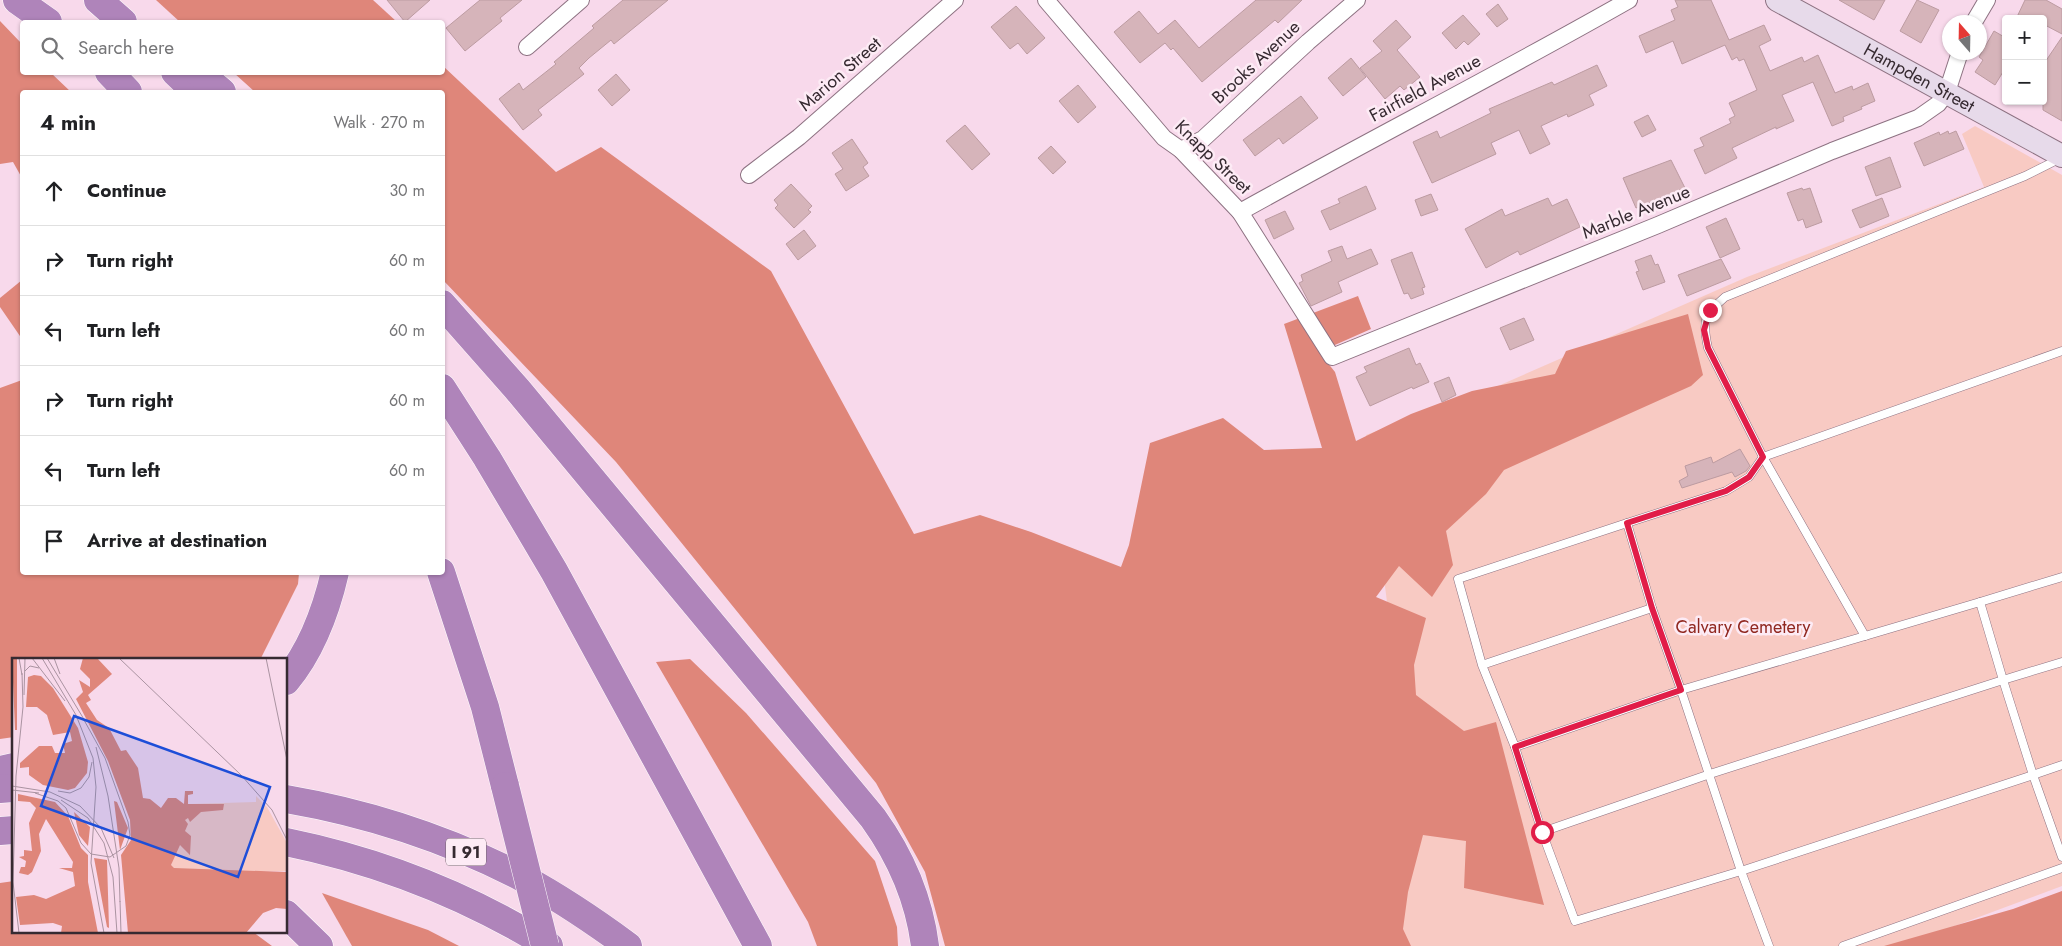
<!DOCTYPE html>
<meta charset="utf-8">
<style>
:root{--surface:#fff;--page:#f6f6f6;--text:#202124;--muted:#757577;--line:#e0e0e0}
body{margin:0;font-family:Jost,sans-serif;background:var(--page);color:var(--text)}
.controls{position:absolute;right:15px;top:15px;display:grid;overflow:hidden;border-radius:5px;box-shadow:0 1px 4px #0004}
.controls button{width:45px;height:45px;display:grid;place-items:center;padding:0;border:0;border-bottom:1px solid var(--line);background:var(--surface);color:var(--text);font:25px sans-serif}
.compass{position:absolute;left:1942px;top:15px;width:45px;height:45px;border-radius:50%;background:var(--surface);box-shadow:0 1px 4px #0004;rotate:340deg}
.stop{position:absolute;width:15px;height:15px;margin:-11px;border:4px solid #e11d48;border-radius:50%;background:#fff}
.stop.end{background:#e11d48;border-color:#fff;box-shadow:0 1px 5px #0008}
.list{margin:0;padding:0;list-style:none}
h2{display:flex;justify-content:space-between;align-items:center;height:65px;margin:0;padding:0 20px;font-size:21px}
h2 small{font-size:16px;font-weight:400;color:var(--muted)}
.list li{display:grid;grid-template-columns:32px 1fr auto;gap:15px;align-items:center;box-sizing:border-box;height:70px;padding:0 20px;border-top:1px solid var(--line)}
.list b{display:block;font-size:19px;white-space:nowrap}
.list em{font-size:16px;font-style:normal;color:var(--muted)}
.icon{flex:none;width:28px;height:28px;fill:none;stroke:currentColor;stroke-width:2;stroke-linecap:round;stroke-linejoin:round}
.map{position:relative;flex:none;width:2062px;height:946px;overflow:hidden}
.search{position:absolute;background:var(--surface);box-shadow:0 1px 4px #0004;left:20px;top:20px;width:425px;height:55px;display:flex;align-items:center;gap:12px;box-sizing:border-box;padding:0 18px;border-radius:5px;color:var(--muted);font-size:19px}
.panel{position:absolute;background:var(--surface);box-shadow:0 1px 4px #0004;left:20px;top:90px;width:425px;height:485px;border-radius:5px}
.map>svg:first-child{display:block}
.green{fill:#f8cac3}
.forest{fill:#df867a}
.building{fill:#d6b4ba;stroke:#bc9ba1}
.lines{fill:none;stroke-linecap:round;stroke-linejoin:round}
.lane-casing{stroke:#8d7282;stroke-width:9}
.street-casing{stroke:#8d7282;stroke-width:18}
.secondary-casing{stroke:#8d7282;stroke-width:24}
.highway-casing{stroke:#fff;stroke-width:29}
.lane{stroke:#fff;stroke-width:8}
.street{stroke:#fff;stroke-width:16}
.secondary{stroke:#e7daea;stroke-width:22}
.highway{stroke:#af84ba;stroke-width:28}
.highway-bridge-casing{stroke:#fff;stroke-width:29;stroke-linecap:butt}
.highway-bridge{stroke:#af84ba;stroke-width:28}
.route{stroke:#e11d48;stroke-width:6}
.labels{text-anchor:middle;stroke-width:5;stroke-linejoin:round;paint-order:stroke}
.shield{fill:#fdebf5;stroke:#72646c;stroke-width:1}
.shield-label{font-size:16px;font-weight:bold;fill:#362a31}
.street-label{font-size:18px;fill:#362a31;stroke:#fdebf5}
.park-label{font-size:18px;fill:#902820;stroke:#fdebf5}
.inset-road{fill:none;stroke:#aa93a1;stroke-width:1}
.view{fill:#1d4ed8;fill-opacity:0.15;stroke:#1d4ed8;stroke-width:2.5}
.inset-edge{fill:none;stroke:#362a31;stroke-width:2.5}
</style>
<div class="map">
<svg width="2062" height="946" viewBox="0 0 2062 946">
<rect width="100%" height="100%" fill="#f8d9eb"/>
<polygon class="green" points="1975,126 2062,175 2062,886 1901,946 1324,946 1387,602 1366,435 1498,386 1747,277 1984,187 1962,134"/>
<g class="forest">
<polygon points="156,0 373,0 397,22 180,22"/>
<polygon points="0,21 22,44 22,72 51,73 71,92 22,92 22,178 13,162 0,164"/>
<polygon points="443,66 556,172 601,147 771,271 914,534 980,515 1031,532 1121,567 1129,545 1150,443 1223,418 1264,450 1322,448 1284,324 1358,296 1371,329 1319,352 1335,372 1356,441 1411,414 1472,391 1555,374 1566,351 1688,314 1703,375 1691,386 1504,470 1486,494 1446,531 1453,565 1432,597 1399,566 1376,597 1426,618 1414,665 1416,695 1464,731 1496,722 1544,905 1464,888 1466,841 1423,835 1408,892 1403,929 1411,946 945,946 925,872 876,783 616,462 443,280 442,92 255,92 234,73 442,72"/>
<polygon points="22,280 22,339 0,307 0,298"/>
<polygon points="22,380 22,572 299,573 298,584 260,660 14,660 14,737 0,739 0,388"/>
<polygon points="690,659 746,713 875,861 897,927 898,946 817,946 808,922 656,662"/>
<polygon points="14,881 14,932 253,932 272,946 0,946 0,883"/>
<polygon points="2062,891 2062,946 1884,946 2013,909"/>
<polygon points="322,893 428,930 459,946 352,946"/>
</g>
<g class="building">
<polygon points="387,0 430,0 405,22"/>
<polygon points="480,0 522,0 500,18 502,21 465,51 446,28"/>
<polygon points="623,0 668,0 614,44 611,40 589,58 579,68 584,74 538,110 542,115 523,130 499,99 519,83 523,90 556,64 554,62 594,28 592,26"/>
<polygon points="1256,0 1302,0 1278,23 1275,20 1202,82 1173,48 1171,50 1165,43 1140,63 1114,32 1139,11 1158,34 1175,20 1199,48"/>
<polygon points="1675,0 1711,0 1729,40 1764,25 1771,40 1759,46 1770,71 1802,57 1804,62 1818,55 1835,93 1852,86 1853,90 1868,83 1875,101 1861,107 1862,109 1843,117 1844,121 1832,126 1813,82 1782,95 1794,121 1776,129 1776,127 1732,148 1737,158 1705,174 1694,150 1704,146 1700,138 1731,123 1729,119 1735,116 1729,103 1757,90 1744,59 1739,61 1737,57 1732,60 1725,45 1682,64 1673,41 1646,53 1639,36 1675,20 1671,10 1678,7"/>
<polygon points="1839,0 1885,0 1874,20"/>
<polygon points="1917,0 1939,10 1921,43 1900,31"/>
<polygon points="2025,0 2046,0 2062,9 2062,34 2043,24 2043,19 2016,19"/>
<polygon points="1498,4 1508,19 1497,27 1486,14"/>
<polygon points="1016,6 1045,38 1027,54 1018,43 1010,49 991,27"/>
<polygon points="1463,15 1480,34 1468,45 1464,41 1456,49 1442,33"/>
<polygon points="1396,20 1411,37 1397,50 1420,77 1404,90 1400,86 1385,99 1360,68 1382,51 1373,41"/>
<polygon points="1994,31 2006,38 2006,67 1995,85 1975,72 1983,60 1979,57"/>
<polygon points="2062,37 2062,121 2043,110 2043,65"/>
<polygon points="1351,58 1366,77 1343,96 1328,78"/>
<polygon points="1597,65 1607,86 1589,95 1594,105 1568,117 1567,114 1541,126 1550,144 1530,154 1519,130 1491,143 1496,154 1432,183 1413,142 1437,131 1440,138 1491,113 1489,109 1552,82 1554,85"/>
<polygon points="616,74 630,90 612,106 598,90"/>
<polygon points="1078,85 1096,107 1078,123 1059,101"/>
<polygon points="1301,96 1318,118 1283,144 1279,138 1255,156 1243,140"/>
<polygon points="1648,115 1656,130 1642,137 1634,122"/>
<polygon points="965,125 990,154 972,170 946,141"/>
<polygon points="1948,131 1949,134 1956,131 1964,149 1924,166 1914,143 1939,132 1940,135"/>
<polygon points="852,139 868,163 863,167 869,176 846,191 835,174 843,169 832,153"/>
<polygon points="1051,146 1066,162 1053,174 1038,158"/>
<polygon points="1890,157 1901,187 1876,196 1865,167"/>
<polygon points="1671,160 1685,188 1636,208 1623,178"/>
<polygon points="791,184 812,206 808,210 811,212 794,228 775,208 778,205 774,200"/>
<polygon points="1366,186 1376,209 1330,230 1321,211 1340,203 1338,199"/>
<polygon points="1802,188 1803,190 1810,188 1822,222 1806,228 1803,219 1798,221 1787,193"/>
<polygon points="1431,194 1438,210 1421,216 1415,200"/>
<polygon points="1548,198 1552,206 1567,199 1580,227 1520,255 1518,251 1486,268 1465,229 1502,209 1505,216"/>
<polygon points="1882,198 1889,216 1860,228 1852,210"/>
<polygon points="1285,211 1294,229 1274,239 1265,220"/>
<polygon points="1726,218 1740,249 1720,258 1706,227"/>
<polygon points="804,230 816,246 798,260 786,244"/>
<polygon points="1342,246 1347,259 1371,249 1378,264 1338,282 1342,292 1311,306 1299,283 1303,281 1301,275 1332,261 1328,251"/>
<polygon points="1412,252 1425,287 1422,288 1424,294 1411,299 1408,293 1404,294 1391,260"/>
<polygon points="1651,255 1655,265 1658,264 1665,282 1643,290 1636,272 1639,271 1635,261"/>
<polygon points="1721,259 1731,278 1687,296 1678,275"/>
<polygon points="1524,318 1534,340 1510,350 1500,328"/>
<polygon points="1409,348 1416,365 1420,363 1429,382 1413,389 1412,387 1370,406 1356,377 1367,372 1364,367"/>
<polygon points="1449,377 1456,395 1442,402 1434,383"/>
<polygon points="1740,449 1750,466 1746,471 1735,477 1732,472 1682,488 1679,481 1688,476 1685,466 1711,457 1713,463"/>
</g>
<g class="lines">
<defs>
<g id="lane">
<polyline points="1627,523 1726,491 1749,477 1763,457 2062,351"/>
<polyline points="1980,602 2062,577"/>
<path d="M1652,608l29,82 184,-54 -102,-179 -55,-109c-6,-27 -4,-33 17,-51l300,-121 34,-17"/>
<polyline points="1865,636 1980,602 2003,680 2062,662"/>
<polyline points="1482,665 1458,579 1627,523 1652,608 1482,665 1515,747"/>
<polygon points="2003,680 2033,775 1741,871 1575,921 1542,832 1710,774"/>
<polyline points="2062,765 2033,775 2062,857"/>
<polyline points="1542,832 1515,747 1681,690 1741,871 1769,946"/>
<polyline points="1843,946 2062,868"/>
</g>
<g id="street">
<polyline points="1046,0 1164,138 1181,150 1240,212 1332,357 1658,225 1832,151 1918,118 1938,104 1947,92 1960,52"/>
<polyline points="1974,22 1987,0"/>
<polyline points="527,47 581,0"/>
<polyline points="1181,150 1203,139 1308,42 1357,0"/>
<polyline points="749,175 799,137 955,0"/>
<path d="M1240,212c129,-72 261,-139 389,-212"/>
</g>
<g id="secondary">
<path id="s1" d="M1777,0l285,156"/>
</g>
<g id="highway">
<polyline points="17,0 48,22"/>
<polyline points="98,0 123,22"/>
<polyline points="109,72 128,92"/>
<polyline points="175,72 196,92"/>
<polyline points="198,72 222,92"/>
<path d="M442,304l75,85 356,429c28,39 46,80 52,128"/>
<polyline points="442,388 487,458 554,571 758,946"/>
<polyline points="441,572 485,707 505,786"/>
<path d="M286,681c25,-30 40,-70 49,-109"/>
<polyline points="0,770 14,767"/>
<polyline points="0,789 14,788"/>
<path d="M286,799c81,14 164,41 237,79 37,20 71,43 105,68"/>
<polyline points="0,831 14,830"/>
<path d="M286,842c93,19 182,54 263,104"/>
<polyline points="286,914 319,946"/>
</g>
</defs>
<use href="#lane" class="lane-casing"/>
<use href="#street" class="street-casing"/>
<use href="#secondary" class="secondary-casing"/>
<use href="#highway" class="highway-casing"/>
<use href="#lane" class="lane"/>
<use href="#street" class="street"/>
<use href="#secondary" class="secondary"/>
<use href="#highway" class="highway"/>
<defs>
<polyline id="highway-bridge" points="505,786 545,946"/>
</defs>
<use href="#highway-bridge" class="highway-bridge-casing"/>
<use href="#highway-bridge" class="highway-bridge"/>
</g>
<g class="lines">
<polyline class="route" points="1542,832 1515,747 1681,690 1652,608 1627,523 1726,491 1749,477 1763,457 1708,348 1704,330 1710,310"/>
</g>
<g class="labels">
<rect class="shield" x="446" y="838.5" width="40" height="27" rx="4"/>
<g class="shield-label">
<text x="466" y="858">I 91</text>
</g>
<g class="street-label">
<text transform="translate(1256 62) rotate(-43)" y="6">Brooks Avenue</text>
<text transform="translate(840 74) rotate(-41)" y="6">Marion Street</text>
<text dy="6" stroke="none"><textPath href="#s1" startOffset="162">Hampden Street</textPath></text>
<text transform="translate(1425 88) rotate(-28)" y="6">Fairfield Avenue</text>
<text transform="translate(1213 157) rotate(44)" y="6">Knapp Street</text>
<text transform="translate(1636 212) rotate(-22)" y="6">Marble Avenue</text>
</g>
<g class="park-label">
<text x="1743" y="633">Calvary Cemetery</text>
</g>
</g>
<g transform="translate(12 658)">
<rect width="275" height="275" fill="#f8d9eb"/>
<path d="M244,138l11,11 20,36v28l-118,1 20,-68 67,-2z" fill="#f8cac3"/>
<path d="M0,0h5v72h-2zM71,0h14l15,16 -24,21 3,5 -5,3 11,17 12,8 12,23 5,-1 12,18 5,30 7,1 11,9 7,-10h8l8,6 1,-13h8v3l-5,1v9h36l-1,6 -22,2 -11,10 -2,-4 -3,2 3,4 -3,7 6,5 -1,19 -10,-10 -9,20 3,3 113,4v37l-11,-1 -13,5 -17,20h-118l-7,-78 10,-15 -1,-20 -22,-59 -32,-62 7,-7 -4,-12 11,7v-8l-10,-10zM22,17l7,1 12,12 25,40 10,34 -1,11 -12,15 -7,2 -25,-5 -14,-10v-8l-9,1v-5l19,-17h13l3,7h10l-2,-9 9,-3 -2,-9 -17,3 -6,-20 -10,-8h-11l2,-30zM6,136l37,8 13,14 13,32 7,7v27l10,51h-37l1,-7 -9,-3 -33,2 -4,-28 18,-2 12,4 29,-13 -2,-14 -14,-4h13l1,-6 -27,-43 -7,15 2,17 -9,21 -4,3 -9,-2 2,-6h4l1,-6 -7,-4 5,-1v-6l8,1 -3,-28 7,-15 -6,-6 -12,-1zM102,143l3,1 11,26 -8,22zM62,154l16,15 -2,19 -9,-11zM82,200l13,2 2,68 -2,-1z" fill="#df867a"/>
<path class="inset-road" d="M7,0l3,17M20,0l33,43M30,0l34,57 17,43 3,29 -5,76 13,70M35,0l38,63M42,0l6,16M107,0l122,117 31,35 15,30M254,0l21,102M13,13l5,-5 9,2M12,37l1,-37M84,89l12,49 11,72 1,34M0,128l38,6 30,14 21,22 13,30M0,132l27,3M46,133l12,2 11,-5 8,-11 3,-15M23,135l23,8 8,7 15,35 10,11 19,3 16,-11 4,-11 -2,-13 -23,-64 -21,-38M49,142l27,18 16,25 9,34 4,56M108,243l1,32M7,275l-6,-51 3,-106 7,-69 -1,-34"/>
<path class="view" d="M62,58l196,71 -32,90 -197,-71z"/>
<rect width="275" height="275" class="inset-edge"/>
</g>
</svg>
<div class="controls">
<button>+</button>
<button>−</button>
</div>
<svg class="compass" viewBox="-18 -18 36 36"><path d="M0-13l5 13h-10z" fill="#e53935"/><path d="M0 13l5-13h-10z" fill="#757577"/></svg>
<div class="stop" style="left:1542px;top:832px"></div>
<div class="stop end" style="left:1710px;top:310px"></div>
<div class="search"><svg class="icon" aria-label="search" viewBox="0 0 24 24"><circle cx="10" cy="10" r="6"/><path d="M15 15l6 6"/></svg>Search here</div>
<section class="panel">
<h2>4 min<small>Walk · 270 m</small></h2>
<ul class="list">
<li><svg class="icon" aria-label="ahead" viewBox="0 0 24 24"><path d="M12 20V5M6 11l6-6 6 6"/></svg><div><b>Continue</b></div><em>30 m</em></li>
<li><svg class="icon" aria-label="right" viewBox="0 0 24 24"><path d="M7 20v-9h11M14 6l5 5-5 5"/></svg><div><b>Turn right</b></div><em>60 m</em></li>
<li><svg class="icon" aria-label="left" viewBox="0 0 24 24"><path d="M17 20v-9H6M10 6l-5 5 5 5"/></svg><div><b>Turn left</b></div><em>60 m</em></li>
<li><svg class="icon" aria-label="right" viewBox="0 0 24 24"><path d="M7 20v-9h11M14 6l5 5-5 5"/></svg><div><b>Turn right</b></div><em>60 m</em></li>
<li><svg class="icon" aria-label="left" viewBox="0 0 24 24"><path d="M17 20v-9H6M10 6l-5 5 5 5"/></svg><div><b>Turn left</b></div><em>60 m</em></li>
<li><svg class="icon" aria-label="arrive" viewBox="0 0 24 24"><path d="M6 21V4h12l-3 4 3 4H6"/></svg><div><b>Arrive at destination</b></div></li>
</ul>
</section>
</div>
